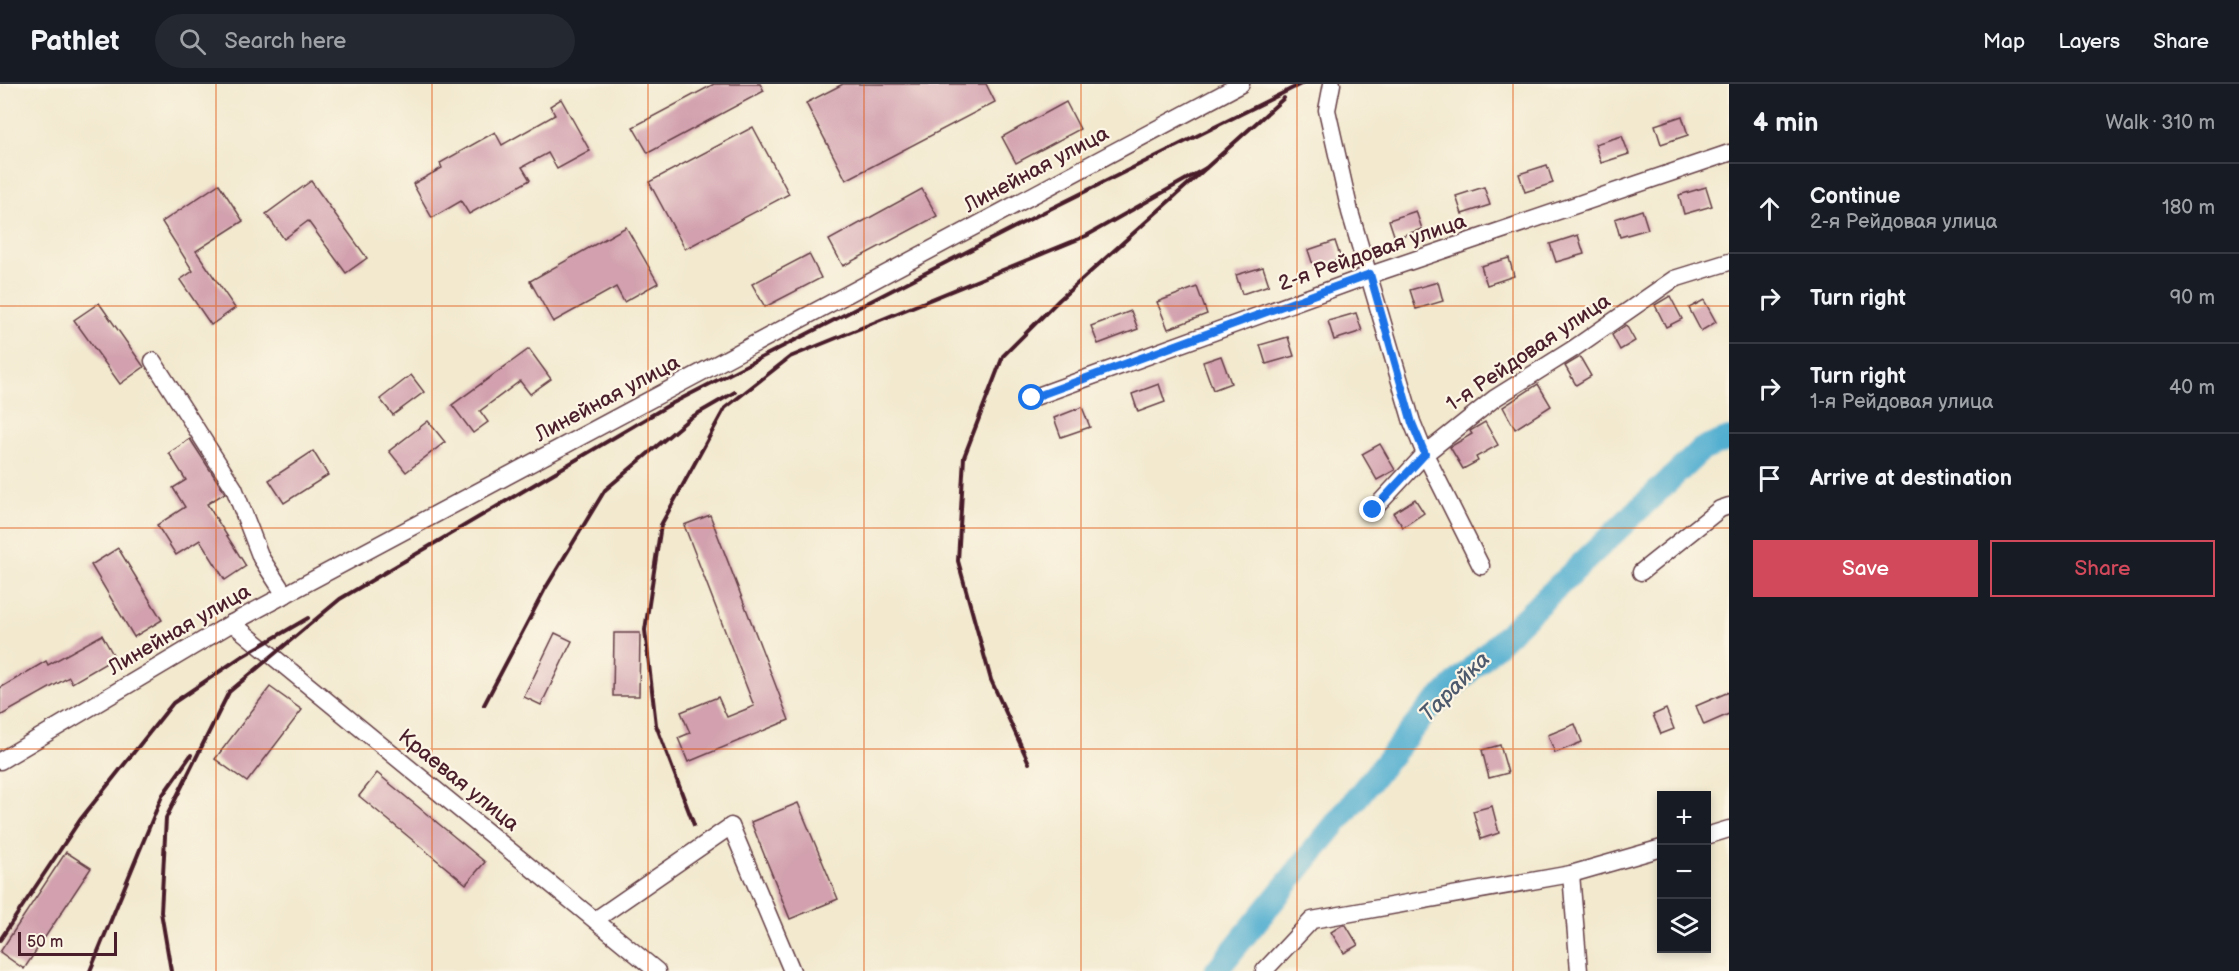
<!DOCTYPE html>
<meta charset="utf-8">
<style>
:root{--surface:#171b24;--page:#242831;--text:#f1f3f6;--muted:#9ea1a6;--line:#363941;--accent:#d1495b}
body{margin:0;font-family:"Balsamiq Sans",sans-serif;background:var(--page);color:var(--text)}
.controls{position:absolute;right:18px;bottom:18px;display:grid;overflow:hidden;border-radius:0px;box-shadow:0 3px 9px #0003}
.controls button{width:54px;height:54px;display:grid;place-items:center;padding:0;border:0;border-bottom:2px solid var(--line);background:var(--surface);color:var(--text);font:30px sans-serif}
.scale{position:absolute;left:18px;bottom:15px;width:99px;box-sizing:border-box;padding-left:6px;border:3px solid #4a1f2b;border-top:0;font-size:16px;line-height:21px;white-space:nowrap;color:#4a1f2b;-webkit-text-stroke:4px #fcf5e5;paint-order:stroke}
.stop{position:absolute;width:18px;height:18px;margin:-14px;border:4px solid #1a73e8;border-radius:50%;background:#fff}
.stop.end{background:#1a73e8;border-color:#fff;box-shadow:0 2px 6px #0008}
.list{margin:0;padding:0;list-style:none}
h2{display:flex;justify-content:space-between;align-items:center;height:78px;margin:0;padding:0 24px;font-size:26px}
h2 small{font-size:20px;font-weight:400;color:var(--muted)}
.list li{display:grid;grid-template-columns:39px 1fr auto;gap:18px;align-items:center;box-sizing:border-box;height:90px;padding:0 24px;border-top:2px solid var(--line)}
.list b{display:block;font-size:22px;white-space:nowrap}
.list p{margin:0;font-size:20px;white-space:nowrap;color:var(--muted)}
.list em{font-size:20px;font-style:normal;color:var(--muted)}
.actions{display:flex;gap:12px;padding:18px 24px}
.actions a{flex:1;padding:14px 0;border:2px solid var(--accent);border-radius:0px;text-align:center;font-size:21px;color:var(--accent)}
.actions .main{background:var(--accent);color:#fff}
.icon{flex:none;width:33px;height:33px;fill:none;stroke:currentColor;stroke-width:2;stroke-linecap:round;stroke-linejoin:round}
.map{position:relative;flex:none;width:1729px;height:887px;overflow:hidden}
header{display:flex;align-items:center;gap:36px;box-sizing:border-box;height:84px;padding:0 30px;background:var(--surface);border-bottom:2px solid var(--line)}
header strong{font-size:28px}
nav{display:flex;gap:33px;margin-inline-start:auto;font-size:21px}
.search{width:420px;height:54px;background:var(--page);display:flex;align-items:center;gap:15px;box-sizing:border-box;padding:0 21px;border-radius:33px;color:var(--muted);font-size:22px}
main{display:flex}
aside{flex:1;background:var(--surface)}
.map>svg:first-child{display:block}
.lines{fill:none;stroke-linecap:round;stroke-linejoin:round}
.river{stroke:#52afd0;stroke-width:24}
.building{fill:#d2a0ae}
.minor-casing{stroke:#633d44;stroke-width:19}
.minor{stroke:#fff;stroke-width:16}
.rail{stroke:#4a1f2b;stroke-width:4}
.route{stroke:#1a73e8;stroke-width:8}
.grid{fill:none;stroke:#e0560e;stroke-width:1.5;stroke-opacity:0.55}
.labels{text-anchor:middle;stroke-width:4.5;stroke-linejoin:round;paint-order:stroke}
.street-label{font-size:21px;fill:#4a1f2b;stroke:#fcf5e5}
.water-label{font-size:22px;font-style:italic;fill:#4d596d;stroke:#fcf5e5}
</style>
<header>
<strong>Pathlet</strong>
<div class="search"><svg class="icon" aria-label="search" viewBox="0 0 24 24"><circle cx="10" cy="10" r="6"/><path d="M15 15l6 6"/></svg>Search here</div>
<nav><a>Map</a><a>Layers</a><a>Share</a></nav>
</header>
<main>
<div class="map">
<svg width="1729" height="887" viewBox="0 0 1729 887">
<rect width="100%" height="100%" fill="#fcf5e5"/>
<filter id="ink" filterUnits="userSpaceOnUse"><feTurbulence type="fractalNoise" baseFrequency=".0167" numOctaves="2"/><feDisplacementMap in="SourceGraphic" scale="12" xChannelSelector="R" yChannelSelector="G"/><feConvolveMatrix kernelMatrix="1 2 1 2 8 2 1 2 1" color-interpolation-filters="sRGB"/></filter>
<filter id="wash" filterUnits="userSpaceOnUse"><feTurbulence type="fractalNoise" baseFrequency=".008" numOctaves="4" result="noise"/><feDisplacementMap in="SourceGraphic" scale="24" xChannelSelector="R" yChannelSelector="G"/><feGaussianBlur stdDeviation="1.35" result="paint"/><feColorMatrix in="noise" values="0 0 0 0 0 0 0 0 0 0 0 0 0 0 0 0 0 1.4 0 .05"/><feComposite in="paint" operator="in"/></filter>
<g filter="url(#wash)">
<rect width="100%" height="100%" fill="#f2e9cf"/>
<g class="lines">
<polyline class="river" points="1216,887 1428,626 1701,366 1729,355"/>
</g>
<g id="blocks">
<g class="building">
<polygon points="714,0 760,0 764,7 648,69 633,43"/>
<polygon points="843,0 986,0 995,18 846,96 806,19"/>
<polygon points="561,15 590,67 557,85 548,69 522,83 530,96 469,130 461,117 432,134 413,100 442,84 440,79 495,48 502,61 555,31 550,22"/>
<polygon points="1066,18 1080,45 1016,79 1002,53"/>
<polygon points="1682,32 1688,51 1661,60 1655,41"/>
<polygon points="753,43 789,110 685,165 649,98"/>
<polygon points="1622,52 1629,70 1601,79 1595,60"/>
<polygon points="1547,81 1553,99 1525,108 1519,90"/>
<polygon points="311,97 367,174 346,189 308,137 284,155 266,130"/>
<polygon points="219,100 243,137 196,167 235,224 211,241 180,196 193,187 162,138"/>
<polygon points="1484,103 1490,121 1462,130 1456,112"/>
<polygon points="1706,103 1712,122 1684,130 1679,111"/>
<polygon points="922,105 937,132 843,182 829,156"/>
<polygon points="1642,126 1648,145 1620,153 1615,135"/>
<polygon points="1416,127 1422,145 1395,154 1389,136"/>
<polygon points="626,143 658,199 624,218 616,203 553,238 530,197"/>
<polygon points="1578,151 1584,170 1556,178 1550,160"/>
<polygon points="1335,157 1341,175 1314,184 1308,166"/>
<polygon points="809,170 821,194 765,223 752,200"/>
<polygon points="1509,174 1514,192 1487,201 1481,182"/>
<polygon points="1263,183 1269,201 1242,210 1236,191"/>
<polygon points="1438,198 1443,217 1416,225 1410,206"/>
<polygon points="1197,203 1207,230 1168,245 1157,218"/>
<polygon points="1670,212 1682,235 1666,243 1655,221"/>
<polygon points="1704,216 1716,238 1701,247 1689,224"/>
<polygon points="99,219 144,283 120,300 74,236"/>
<polygon points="1131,227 1138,245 1098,260 1091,242"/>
<polygon points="1356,229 1362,247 1334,256 1328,237"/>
<polygon points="1626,241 1635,257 1620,266 1612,251"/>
<polygon points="1288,253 1294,272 1266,280 1260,261"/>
<polygon points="529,265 551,295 530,310 520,297 480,327 488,338 473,349 452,321"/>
<polygon points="1221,272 1231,299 1213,306 1203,278"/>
<polygon points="1580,273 1591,292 1576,301 1565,282"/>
<polygon points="411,291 424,308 393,331 380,315"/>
<polygon points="1159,300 1165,318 1138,328 1132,310"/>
<polygon points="1538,300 1551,322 1515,345 1503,323"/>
<polygon points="1082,323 1090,343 1061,353 1054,334"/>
<polygon points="428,337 445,358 406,388 389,367"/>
<polygon points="1485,338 1498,361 1476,373 1478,377 1463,385 1450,363 1472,350 1470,347"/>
<polygon points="190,355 225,409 207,420 246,482 225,496 200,456 176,471 157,441 185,423 173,404 186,396 169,369"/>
<polygon points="1380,360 1395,386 1377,396 1362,370"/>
<polygon points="313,367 328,391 284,419 269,396"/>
<polygon points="1415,415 1424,429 1403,443 1393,429"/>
<polygon points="710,431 789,636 688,678 678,654 690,649 681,628 718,613 727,633 754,622 684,441"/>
<polygon points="118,464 162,536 134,553 91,481"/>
<polygon points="555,549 572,557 541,621 524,613"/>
<polygon points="614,549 640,549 639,612 613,612"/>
<polygon points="102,551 115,574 72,599 69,593 0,632 0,604 46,577 48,581"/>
<polygon points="270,603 302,626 247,698 215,675"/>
<polygon points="1729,608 1729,630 1704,641 1696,622"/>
<polygon points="1666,625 1674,645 1661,650 1653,631"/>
<polygon points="1575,640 1582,658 1555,669 1548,651"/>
<polygon points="1500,661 1508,689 1489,694 1482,666"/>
<polygon points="377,689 485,778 466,800 359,712"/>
<polygon points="798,719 838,815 790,835 751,738"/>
<polygon points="1492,722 1499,749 1481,755 1473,727"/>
<polygon points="66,768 91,784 24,885 0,868"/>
<polygon points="1342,841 1346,841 1358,861 1344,869 1331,848"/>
</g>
</g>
</g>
<g filter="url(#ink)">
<use href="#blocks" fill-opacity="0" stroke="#633d44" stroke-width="1.5"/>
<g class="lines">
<defs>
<g id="minor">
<polyline points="1332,0 1327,26 1350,128 1412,338 1425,370 1481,482"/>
<polyline points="153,277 234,404 261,474 285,511"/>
<polyline points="1032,314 1370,191 1729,69"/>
<polyline points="1373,426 1425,370 1495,314 1573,265 1674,195 1729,178"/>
<polyline points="1641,488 1720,425 1729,422"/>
<polyline points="232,539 657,887"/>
<polyline points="0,677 232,539 1241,0"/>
<polyline points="1706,752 1729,745"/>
<polyline points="595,836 731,742 792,887"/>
<polyline points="1264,887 1312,836 1571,790"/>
<polyline points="1579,887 1571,790 1662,764"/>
</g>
</defs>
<use href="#minor" class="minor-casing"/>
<use href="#minor" class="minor"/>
<g class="rail">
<polyline points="484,621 545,505 605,406 690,334 735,308"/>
<polyline points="1029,679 991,596 958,477 964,373 1003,272 1059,216 1284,14"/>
<polyline points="694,741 656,641 645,546 661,441 725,324 790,273 1086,152 1206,84"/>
<polyline points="0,856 80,736 173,619 241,573 308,534"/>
<polyline points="90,887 162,712 191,671"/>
<polyline points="171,887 161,828 166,734 229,608 340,515 669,321 1042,129 1301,0"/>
</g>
</g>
</g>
<g class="lines" filter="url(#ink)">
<polyline class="route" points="1032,314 1370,190 1412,339 1425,370 1373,426"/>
</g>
<path class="grid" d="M216,0v887M432,0v887M648,0v887M864,0v887M1081,0v887M1297,0v887M1513,0v887M0,222h1729M0,444h1729M0,665h1729"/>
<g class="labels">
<g class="street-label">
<text transform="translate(1036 85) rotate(-28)" y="7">Линейная улица</text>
<text transform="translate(1372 168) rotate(-19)" y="7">2-я Рейдовая улица</text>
<text transform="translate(1528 268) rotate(-34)" y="7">1-я Рейдовая улица</text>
<text transform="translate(607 314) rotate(-28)" y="7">Линейная улица</text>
<text transform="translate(179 545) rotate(-30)" y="7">Линейная улица</text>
<text transform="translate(459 696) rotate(39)" y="7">Краевая улица</text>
</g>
<g class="water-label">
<text transform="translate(1454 602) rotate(-45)" y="8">Тарайка</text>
</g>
</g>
</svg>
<div class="controls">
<button>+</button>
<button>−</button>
<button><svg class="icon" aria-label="layers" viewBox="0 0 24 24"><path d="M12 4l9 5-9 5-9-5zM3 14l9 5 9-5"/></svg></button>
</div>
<div class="scale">50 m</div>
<div class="stop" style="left:1032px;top:314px"></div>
<div class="stop end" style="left:1373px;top:426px"></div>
</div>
<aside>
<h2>4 min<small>Walk · 310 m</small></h2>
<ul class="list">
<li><svg class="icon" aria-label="ahead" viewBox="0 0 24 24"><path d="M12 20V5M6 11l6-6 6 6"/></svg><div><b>Continue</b><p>2-я Рейдовая улица</p></div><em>180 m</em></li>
<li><svg class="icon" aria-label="right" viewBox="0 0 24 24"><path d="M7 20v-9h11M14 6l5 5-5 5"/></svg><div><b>Turn right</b></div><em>90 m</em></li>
<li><svg class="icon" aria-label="right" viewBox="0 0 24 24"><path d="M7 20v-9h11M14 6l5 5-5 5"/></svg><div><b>Turn right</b><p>1-я Рейдовая улица</p></div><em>40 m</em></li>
<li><svg class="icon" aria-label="arrive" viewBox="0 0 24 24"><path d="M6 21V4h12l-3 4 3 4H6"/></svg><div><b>Arrive at destination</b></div></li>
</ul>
<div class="actions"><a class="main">Save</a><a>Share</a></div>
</aside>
</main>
